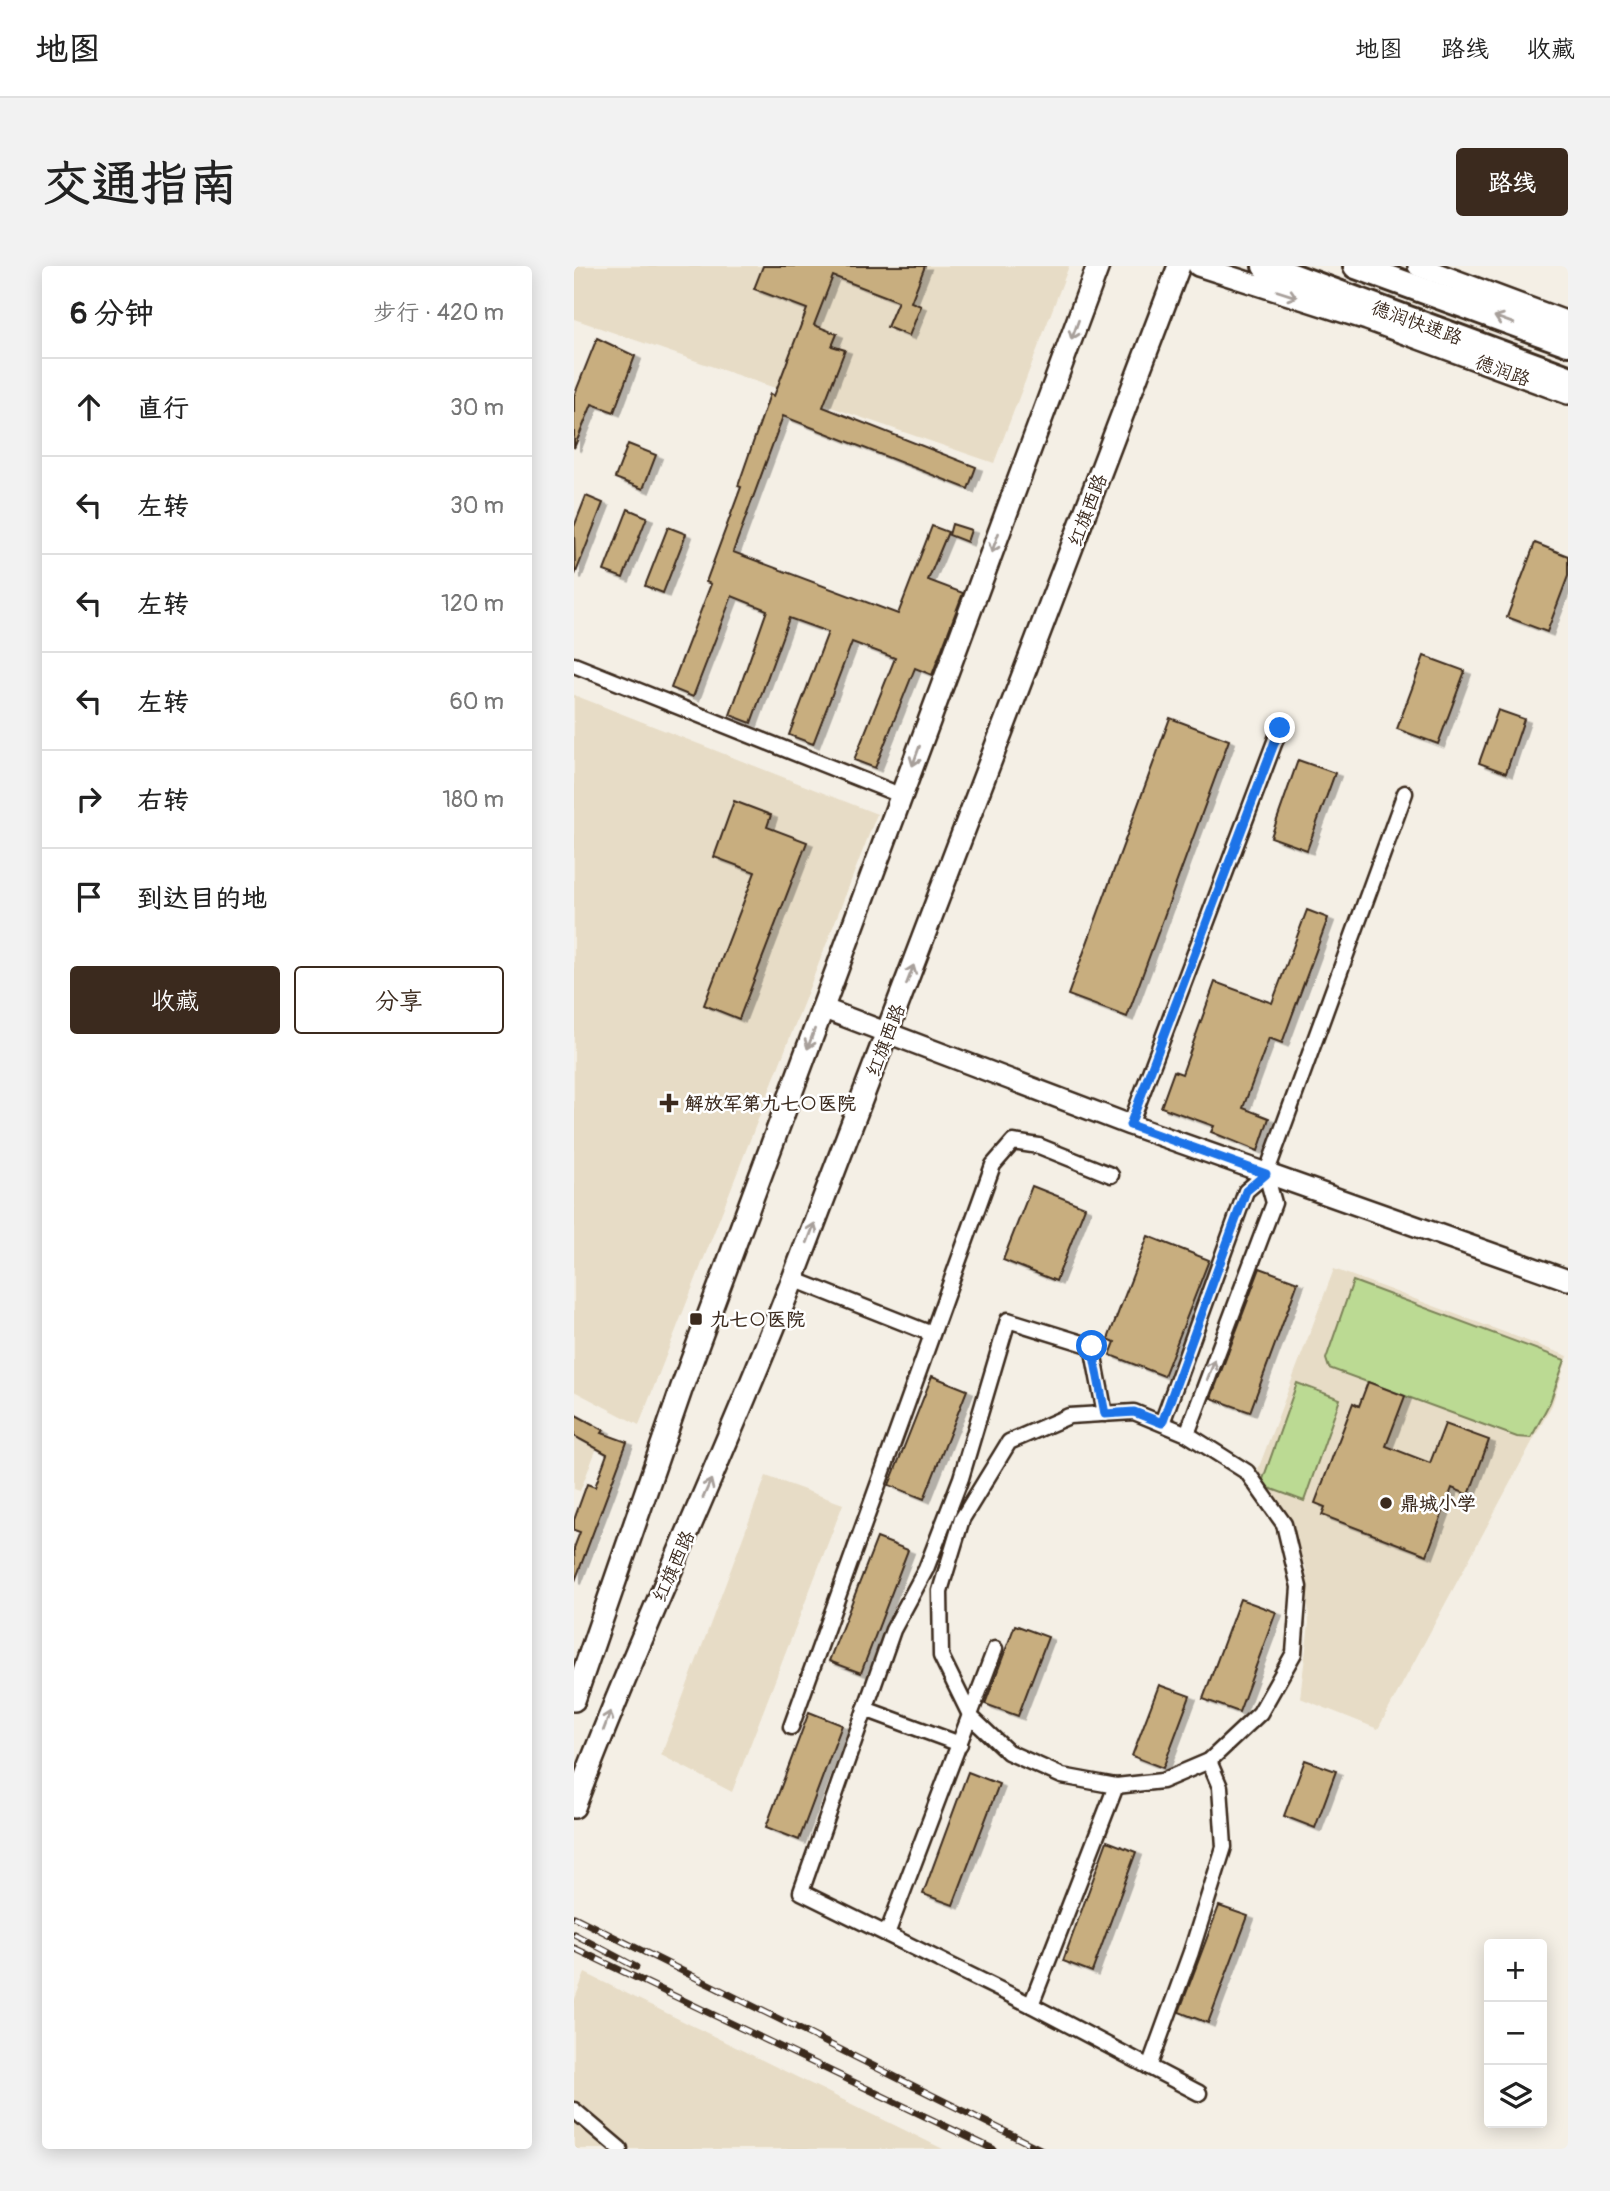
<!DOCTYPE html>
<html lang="zh">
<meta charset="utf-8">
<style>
:root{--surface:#fff;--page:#f2f2f2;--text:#222;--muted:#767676;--line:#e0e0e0;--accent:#3b2a1e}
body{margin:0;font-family:Pangolin,"LXGW WenKai TC",sans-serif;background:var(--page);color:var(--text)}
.controls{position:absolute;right:21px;bottom:21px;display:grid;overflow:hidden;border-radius:7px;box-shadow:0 4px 18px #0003}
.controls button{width:63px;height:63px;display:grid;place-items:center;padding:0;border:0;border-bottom:2px solid var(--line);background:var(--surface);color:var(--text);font:35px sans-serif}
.stop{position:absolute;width:21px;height:21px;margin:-16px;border:5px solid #1a73e8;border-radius:50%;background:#fff}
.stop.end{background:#1a73e8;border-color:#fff;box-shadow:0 2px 7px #0008}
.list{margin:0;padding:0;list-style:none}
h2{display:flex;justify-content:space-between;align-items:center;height:91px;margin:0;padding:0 28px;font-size:30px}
h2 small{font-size:23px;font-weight:400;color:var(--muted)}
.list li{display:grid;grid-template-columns:46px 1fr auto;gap:21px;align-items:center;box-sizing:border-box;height:98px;padding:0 28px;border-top:2px solid var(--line)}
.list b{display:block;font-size:26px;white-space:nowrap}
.list em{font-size:23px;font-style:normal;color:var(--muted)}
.actions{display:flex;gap:14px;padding:21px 28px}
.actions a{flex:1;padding:16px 0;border:2px solid var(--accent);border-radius:7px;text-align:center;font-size:24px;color:var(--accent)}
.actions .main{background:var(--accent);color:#fff}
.icon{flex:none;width:38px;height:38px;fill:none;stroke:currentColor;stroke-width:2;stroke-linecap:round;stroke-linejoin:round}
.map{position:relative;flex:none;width:994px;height:1883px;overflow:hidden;border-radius:7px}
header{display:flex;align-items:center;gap:42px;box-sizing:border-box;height:98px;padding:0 35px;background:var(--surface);border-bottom:2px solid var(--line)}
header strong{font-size:33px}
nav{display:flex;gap:38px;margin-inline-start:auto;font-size:24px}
.intro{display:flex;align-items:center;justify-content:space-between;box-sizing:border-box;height:168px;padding:0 42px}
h1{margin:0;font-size:49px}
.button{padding:18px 32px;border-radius:7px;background:var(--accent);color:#fff;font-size:24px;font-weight:700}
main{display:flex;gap:42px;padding:0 42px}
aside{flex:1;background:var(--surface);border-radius:7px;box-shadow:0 4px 18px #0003}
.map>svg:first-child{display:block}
.built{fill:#e7dcc6}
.green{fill:#bbda93;stroke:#7b8258;stroke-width:2}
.building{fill:#c8ae7f;stroke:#3b2a1e;stroke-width:2;filter:url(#shadow)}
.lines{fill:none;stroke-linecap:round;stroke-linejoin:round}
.street-casing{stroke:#3b2a1e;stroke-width:19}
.secondary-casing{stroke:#3b2a1e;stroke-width:24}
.primary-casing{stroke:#3b2a1e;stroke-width:26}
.highway-casing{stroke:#3b2a1e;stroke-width:30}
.street{stroke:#fff;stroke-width:14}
.secondary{stroke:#fff;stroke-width:19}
.primary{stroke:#fff;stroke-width:21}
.highway{stroke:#fff;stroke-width:24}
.rail-casing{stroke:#3b2a1e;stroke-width:7}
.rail{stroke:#fff;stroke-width:4.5;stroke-dasharray:13;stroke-linecap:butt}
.oneway{stroke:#a79f9a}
.route{stroke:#1a73e8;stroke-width:9}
.poi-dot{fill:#3b2a1e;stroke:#fff;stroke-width:2.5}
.labels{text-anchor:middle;stroke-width:5;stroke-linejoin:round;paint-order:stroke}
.street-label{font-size:19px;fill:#3b2a1e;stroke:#fff}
.poi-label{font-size:19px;font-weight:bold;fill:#3b2a1e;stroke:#fff;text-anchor:start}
</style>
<header>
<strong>地图</strong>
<nav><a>地图</a><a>路线</a><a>收藏</a></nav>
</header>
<div class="intro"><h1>交通指南</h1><a class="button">路线</a></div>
<main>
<aside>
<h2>6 分钟<small>步行 · 420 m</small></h2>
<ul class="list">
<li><svg class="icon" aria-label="ahead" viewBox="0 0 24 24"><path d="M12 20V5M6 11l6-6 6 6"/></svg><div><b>直行</b></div><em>30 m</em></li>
<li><svg class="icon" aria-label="left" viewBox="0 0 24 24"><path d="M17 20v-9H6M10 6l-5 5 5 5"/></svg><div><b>左转</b></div><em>30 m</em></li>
<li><svg class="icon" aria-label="left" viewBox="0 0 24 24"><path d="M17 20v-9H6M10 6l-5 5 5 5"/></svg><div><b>左转</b></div><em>120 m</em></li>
<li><svg class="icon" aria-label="left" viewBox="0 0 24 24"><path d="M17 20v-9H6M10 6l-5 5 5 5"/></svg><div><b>左转</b></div><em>60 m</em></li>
<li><svg class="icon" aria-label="right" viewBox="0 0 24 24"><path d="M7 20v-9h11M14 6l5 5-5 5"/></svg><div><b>右转</b></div><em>180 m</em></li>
<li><svg class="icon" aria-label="arrive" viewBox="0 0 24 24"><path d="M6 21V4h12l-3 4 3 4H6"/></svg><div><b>到达目的地</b></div></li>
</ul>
<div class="actions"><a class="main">收藏</a><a>分享</a></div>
</aside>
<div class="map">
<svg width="994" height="1883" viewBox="0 0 994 1883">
<defs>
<filter id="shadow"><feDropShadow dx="6" dy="3.5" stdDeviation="0" flood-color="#0004"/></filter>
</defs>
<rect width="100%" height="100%" fill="#f4efe5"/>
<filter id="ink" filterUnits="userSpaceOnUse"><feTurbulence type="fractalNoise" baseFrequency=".0143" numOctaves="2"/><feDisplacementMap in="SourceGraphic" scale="14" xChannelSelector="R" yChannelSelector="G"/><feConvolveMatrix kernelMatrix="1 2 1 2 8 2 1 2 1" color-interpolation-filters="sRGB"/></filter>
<g filter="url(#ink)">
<g class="built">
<polygon points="0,0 495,0 420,197 0,53"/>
<polygon points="0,429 303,548 65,1159 0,1125"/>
<polygon points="760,1003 994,1090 978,1139 804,1463 726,1432 735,1357 732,1303 716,1260 680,1214"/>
<polygon points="0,1148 30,1164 6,1225 0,1223"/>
<polygon points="192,1210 269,1238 158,1526 87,1489"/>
<polygon points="11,1707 369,1883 0,1883 0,1735"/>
</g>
<g class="green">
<polygon points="779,1015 991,1094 976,1136 957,1172 943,1171 755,1102 752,1093"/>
<polygon points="723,1117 766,1133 730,1235 687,1219"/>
</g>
<g class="building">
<polygon points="189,0 351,0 337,36 347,40 335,70 313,61 324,35 259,10 240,59 263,68 258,80 271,84 249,141 402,201 394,223 209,150 159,286 324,348 358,260 374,266 354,314 389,327 358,409 341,402 301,502 280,494 321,392 278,376 239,478 215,469 254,366 215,352 177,457 156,449 193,344 158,330 119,431 97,422 137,318 132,316 167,221 164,220 196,128 200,130 233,43 180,23"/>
<polygon points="23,72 61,90 40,146 18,138 0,182 0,130"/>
<polygon points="54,178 82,189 69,223 41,212"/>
<polygon points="12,230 29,237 1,309 0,261"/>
<polygon points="54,243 73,251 49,312 30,305"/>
<polygon points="378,258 397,264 393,276 375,269"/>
<polygon points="94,261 112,268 89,327 71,320"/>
<polygon points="961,277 994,290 994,310 973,366 933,351"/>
<polygon points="850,390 891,405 864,478 823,463"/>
<polygon points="924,444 950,453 932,507 905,497"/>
<polygon points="596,452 655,474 553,751 494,729"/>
<polygon points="724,494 761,507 733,584 697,571"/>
<polygon points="160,535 197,549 193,561 233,576 165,753 130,739 181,606 140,591"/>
<polygon points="733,644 754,652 708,777 695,772 669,842 695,852 684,885 637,866 640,860 587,841 600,805 608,808 641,716 698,737"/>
<polygon points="458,920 511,941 482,1015 429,994"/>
<polygon points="574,970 635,994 590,1110 536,1089 541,1076 534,1073"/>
<polygon points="686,1002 724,1016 676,1146 637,1132"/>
<polygon points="358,1110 393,1124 350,1233 315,1219"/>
<polygon points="794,1116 831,1130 812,1180 856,1197 871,1158 915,1174 895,1229 878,1222 853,1289 748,1249 751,1241 741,1237 779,1137 785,1140"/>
<polygon points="0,1148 30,1164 28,1167 53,1176 1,1315 0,1282 6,1266 0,1264 0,1254 13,1218 21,1221 33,1188 0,1170"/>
<polygon points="303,1272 334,1284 287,1407 255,1395"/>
<polygon points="666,1333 702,1346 665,1446 629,1433"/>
<polygon points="441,1359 474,1371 444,1450 411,1438"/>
<polygon points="585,1419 616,1430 589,1502 558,1490"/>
<polygon points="235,1446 268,1459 225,1574 192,1561"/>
<polygon points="731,1494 762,1505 741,1562 710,1550"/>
<polygon points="394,1506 425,1518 379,1639 349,1628"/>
<polygon points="533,1575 562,1586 518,1706 489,1695"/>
<polygon points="645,1640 674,1650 634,1757 605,1746"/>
</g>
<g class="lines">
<defs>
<g id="street">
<polyline points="0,399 316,525"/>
<polyline points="556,859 706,462"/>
<polyline points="219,1013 358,1068"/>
<polygon points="560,1146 613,1168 673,1206 710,1258 725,1321 720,1387 686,1447 635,1495 588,1515 542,1520 488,1510 434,1486 397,1451 367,1390 366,1325 388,1253 435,1176 495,1150"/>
<polyline points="531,1148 518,1080 434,1054 387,1212 352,1303 319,1364 227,1626 457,1739 625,1827"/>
<polyline points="588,1157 672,925 692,908 831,527"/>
<polyline points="613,1168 700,937 692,908"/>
<polyline points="291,1443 386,1478"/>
<polyline points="217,1461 419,899 439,876 465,880 537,909"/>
<polyline points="313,1668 421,1383"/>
<polyline points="457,1739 542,1520"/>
<polyline points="575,1801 617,1686 650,1581 646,1521 635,1495"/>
<polyline points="0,1844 46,1883"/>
</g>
<g id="secondary">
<polyline points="624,0 793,54 994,128"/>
<polyline points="844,0 994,56"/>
<polyline points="248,742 556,859 994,1014"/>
</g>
<g id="primary">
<polyline points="0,1434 108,1121 524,0"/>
<path d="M0,1541c67,-178 150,-350 219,-528l386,-1013"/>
</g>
<g id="highway">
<polyline points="691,0 994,112"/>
<polyline points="782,0 994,77"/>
</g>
</defs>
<use href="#street" class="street-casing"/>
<use href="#secondary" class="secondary-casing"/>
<use href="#primary" class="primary-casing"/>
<use href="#highway" class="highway-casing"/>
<use href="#street" class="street"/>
<use href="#secondary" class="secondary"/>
<use href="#primary" class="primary"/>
<use href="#highway" class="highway"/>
<defs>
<g id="rail">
<polyline points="0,1651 466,1883"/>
<polyline points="0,1668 62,1701"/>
<polyline points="0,1682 419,1883"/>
</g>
</defs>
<use href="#rail" class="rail-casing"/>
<use href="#rail" class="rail"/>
</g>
<defs><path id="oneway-shaft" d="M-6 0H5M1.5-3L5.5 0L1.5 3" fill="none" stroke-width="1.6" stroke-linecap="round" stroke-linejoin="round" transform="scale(1.75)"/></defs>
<g class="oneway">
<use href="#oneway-shaft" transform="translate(713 28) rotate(18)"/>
<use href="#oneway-shaft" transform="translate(930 54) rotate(-160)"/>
<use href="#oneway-shaft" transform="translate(501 64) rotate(110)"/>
<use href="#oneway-shaft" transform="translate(421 277) rotate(110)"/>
<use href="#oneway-shaft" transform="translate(342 490) rotate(110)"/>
<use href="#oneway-shaft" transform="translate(336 709) rotate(-69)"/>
<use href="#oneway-shaft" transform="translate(237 773) rotate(110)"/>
<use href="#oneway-shaft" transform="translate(237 967) rotate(-69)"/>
<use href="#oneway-shaft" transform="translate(637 1104) rotate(-69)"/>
<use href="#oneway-shaft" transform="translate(133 1223) rotate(-66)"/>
<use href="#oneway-shaft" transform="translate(33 1455) rotate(-69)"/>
</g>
</g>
<g class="lines" filter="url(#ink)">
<polyline class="route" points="518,1080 531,1148 560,1146 588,1157 672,925 692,908 556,859 706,462"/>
</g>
<g class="poi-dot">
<path d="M91.5 826.5h7v7h7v7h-7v7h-7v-7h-7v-7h7z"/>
<rect x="115" y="1046" width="14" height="14" rx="3.5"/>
<circle cx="812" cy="1237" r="7"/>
</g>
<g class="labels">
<g class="street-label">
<text transform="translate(843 56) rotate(20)" y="7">德润快速路</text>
<text transform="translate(929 104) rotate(20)" y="7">德润路</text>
<text transform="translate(513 244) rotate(-69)" y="7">红旗西路</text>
<text transform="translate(311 774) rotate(-69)" y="7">红旗西路</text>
<text transform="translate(99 1300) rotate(-66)" y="7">红旗西路</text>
</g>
<g class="poi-label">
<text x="111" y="844">解放军第九七〇医院</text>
<text x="136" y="1060">九七〇医院</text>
<text x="826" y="1244">鼎城小学</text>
</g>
</g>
</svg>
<div class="controls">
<button>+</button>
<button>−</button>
<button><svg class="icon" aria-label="layers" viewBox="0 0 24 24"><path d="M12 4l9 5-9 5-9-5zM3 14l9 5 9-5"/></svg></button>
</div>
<div class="stop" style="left:518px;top:1080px"></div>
<div class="stop end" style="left:706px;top:462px"></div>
</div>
</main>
